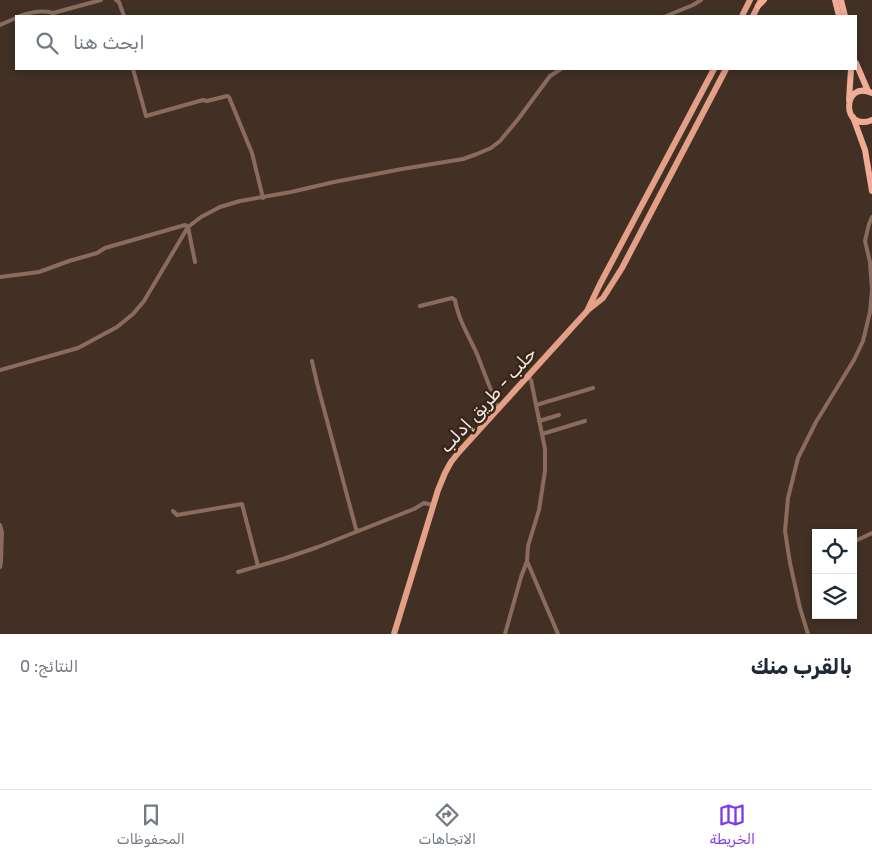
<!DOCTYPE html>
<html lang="ar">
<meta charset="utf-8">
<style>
:root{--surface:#fff;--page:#f2f2f3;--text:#1f2937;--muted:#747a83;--line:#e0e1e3;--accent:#7c3aed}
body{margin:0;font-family:Rubik,"Noto Naskh Arabic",sans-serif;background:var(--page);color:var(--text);direction:rtl}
.controls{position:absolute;right:15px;bottom:15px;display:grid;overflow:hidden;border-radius:0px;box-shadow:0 2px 8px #0003}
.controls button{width:45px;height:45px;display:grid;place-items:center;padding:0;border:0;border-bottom:1px solid var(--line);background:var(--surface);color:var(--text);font:25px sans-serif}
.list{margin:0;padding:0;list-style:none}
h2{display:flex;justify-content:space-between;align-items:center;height:65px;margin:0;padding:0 20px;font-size:21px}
h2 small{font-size:16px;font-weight:400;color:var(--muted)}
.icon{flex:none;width:28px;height:28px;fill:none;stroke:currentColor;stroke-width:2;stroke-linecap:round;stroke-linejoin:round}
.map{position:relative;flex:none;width:872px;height:634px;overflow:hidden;direction:ltr}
.search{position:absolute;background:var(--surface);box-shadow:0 2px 8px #0003;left:15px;right:15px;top:15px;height:55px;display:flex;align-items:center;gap:12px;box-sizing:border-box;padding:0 18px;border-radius:0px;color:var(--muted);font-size:19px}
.sheet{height:155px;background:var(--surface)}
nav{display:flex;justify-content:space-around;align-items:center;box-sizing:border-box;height:70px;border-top:1px solid var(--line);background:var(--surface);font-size:14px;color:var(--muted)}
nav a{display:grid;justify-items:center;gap:2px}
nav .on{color:var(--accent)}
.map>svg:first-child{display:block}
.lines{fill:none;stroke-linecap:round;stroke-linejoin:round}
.minor{stroke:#8c6b5f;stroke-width:4}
.primary{stroke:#e49f87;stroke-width:6}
.trunk{stroke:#f0ac94;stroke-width:6}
.labels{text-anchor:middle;stroke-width:5;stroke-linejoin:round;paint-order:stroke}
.street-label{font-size:18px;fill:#f5e9e1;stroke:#372619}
</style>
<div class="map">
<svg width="872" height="634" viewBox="0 0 872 634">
<rect width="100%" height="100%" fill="#413023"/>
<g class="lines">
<g class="minor">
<polyline points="116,0 119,2 124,16"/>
<path d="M20,16c11,-4 22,-6 33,-3l48,-13"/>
<polyline points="666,16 693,5 701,0"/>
<polyline points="0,25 16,18"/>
<polyline points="133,69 146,116 203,100 207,101 227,96 229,97 252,153 263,198"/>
<polyline points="0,277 39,272 69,261 97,253 105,248 185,225 188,227 195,262"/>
<path d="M420,306l32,-8 3,2c3,19 14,36 22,54 7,18 14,37 22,55"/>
<polyline points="312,361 317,383 356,529 359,531"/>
<polyline points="0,370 78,348 117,327 133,314 144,301 188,227 201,217 220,207 240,201 291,192 334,182 402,169 463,159 477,154 491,148 500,141 519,118 550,76 561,69"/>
<polyline points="536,405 593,388"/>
<polyline points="539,421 559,415"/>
<polyline points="542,434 585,421"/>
<polyline points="173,511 177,515 242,504 258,566"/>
<polyline points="0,525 2,532 1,562 0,567"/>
<polyline points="853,542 872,533"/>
<polyline points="527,561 558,634"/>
<polyline points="238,572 286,558 318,547 414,509 424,503 433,505"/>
<polyline points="505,634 521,577 527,561 528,546 539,510 545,471 545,449 531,380 528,377"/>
<polyline points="808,634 800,608 790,563 785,531 788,498 798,458 816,422 854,360 863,341 870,312 872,290 870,262 865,241 869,224 872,217"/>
</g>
<g class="primary">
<polyline points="742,16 750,0"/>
<polyline points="753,16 760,2"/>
<polyline points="588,309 600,284 714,69"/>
<polyline points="394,634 438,490 445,473 451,462 459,452 588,310 603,298 622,268 726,69"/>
</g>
<g class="trunk">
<polyline points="835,0 839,16"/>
<polyline points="841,0 845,16"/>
<polyline points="758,6 764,0"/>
<polyline points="856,63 868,91"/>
<path d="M872,93c-30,-14 -31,40 0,27"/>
<polyline points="849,100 851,69"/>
<polyline points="853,117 865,150 872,191"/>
</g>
</g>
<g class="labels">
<g class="street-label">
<text transform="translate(488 400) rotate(-48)" y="6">حلب - طريق إدلب</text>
</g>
</g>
</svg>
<div class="controls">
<button><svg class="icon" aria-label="locate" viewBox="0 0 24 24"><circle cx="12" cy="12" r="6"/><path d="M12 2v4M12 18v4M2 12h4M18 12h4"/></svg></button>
<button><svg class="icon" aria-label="layers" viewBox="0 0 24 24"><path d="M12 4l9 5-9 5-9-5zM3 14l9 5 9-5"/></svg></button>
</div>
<div class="search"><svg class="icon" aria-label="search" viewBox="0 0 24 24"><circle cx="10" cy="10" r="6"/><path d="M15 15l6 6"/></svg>ابحث هنا</div>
</div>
<section class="sheet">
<h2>بالقرب منك<small>النتائج: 0</small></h2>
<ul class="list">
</ul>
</section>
<nav>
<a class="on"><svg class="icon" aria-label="map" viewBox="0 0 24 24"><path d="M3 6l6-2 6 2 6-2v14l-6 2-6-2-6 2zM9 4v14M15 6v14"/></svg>الخريطة</a>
<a><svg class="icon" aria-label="directions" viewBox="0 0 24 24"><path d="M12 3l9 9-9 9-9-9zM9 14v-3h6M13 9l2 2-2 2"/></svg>الاتجاهات</a>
<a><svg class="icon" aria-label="saved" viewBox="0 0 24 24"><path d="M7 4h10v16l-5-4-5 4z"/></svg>المحفوظات</a>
</nav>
